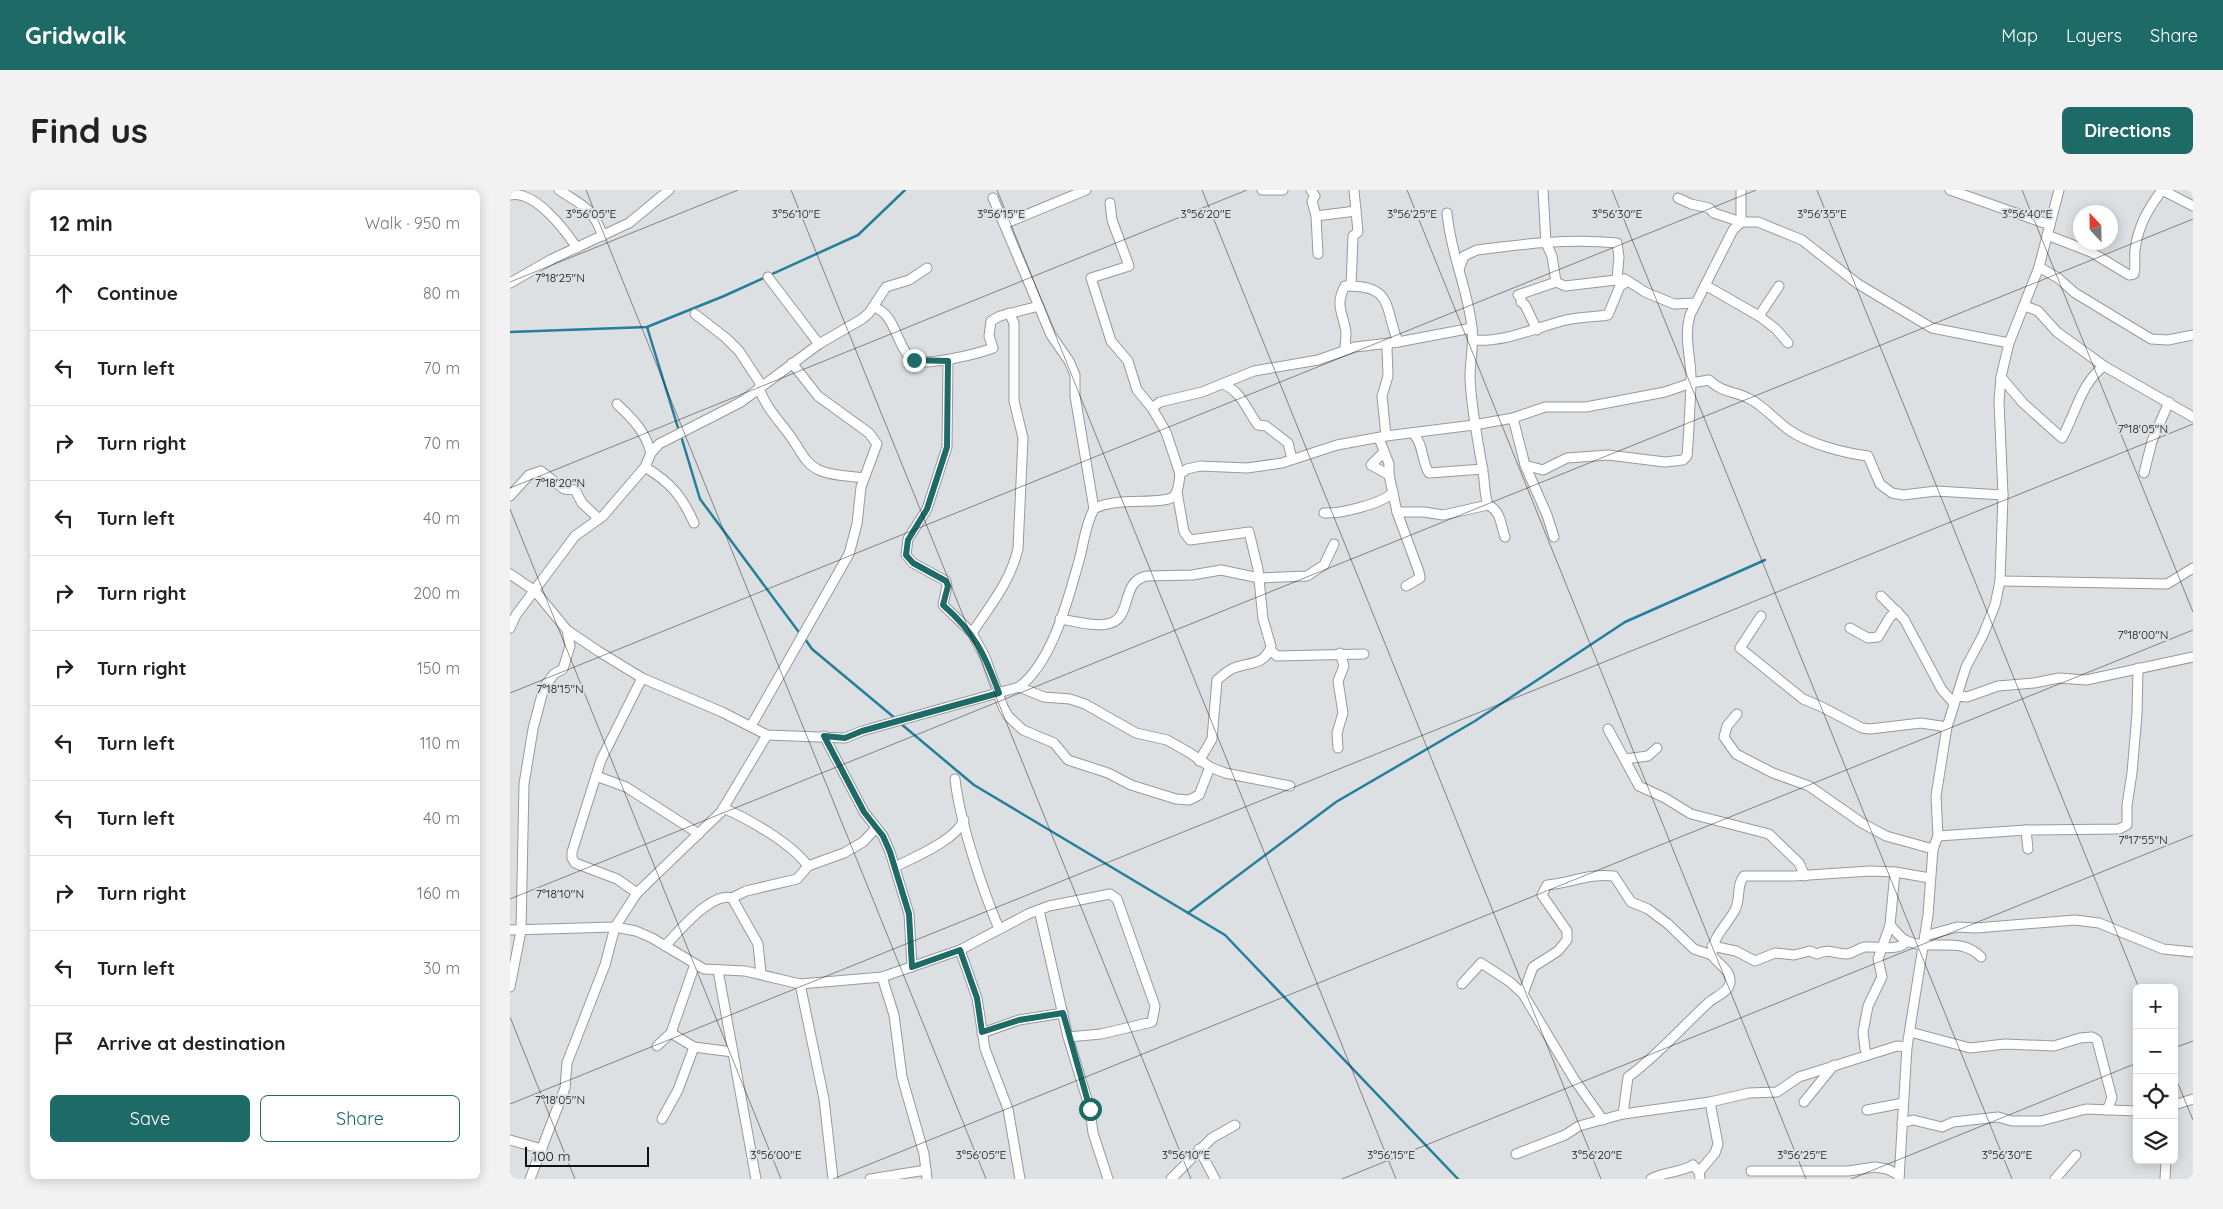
<!DOCTYPE html>
<meta charset="utf-8">
<style>
:root{--surface:#fff;--page:#f2f2f2;--text:#222;--muted:#767676;--line:#e0e0e0;--accent:#1e6a66}
body{margin:0;font-family:Quicksand,sans-serif;background:var(--page);color:var(--text)}
.controls{position:absolute;right:15px;bottom:15px;display:grid;overflow:hidden;border-radius:8px;box-shadow:0 2px 12px #0003}
.controls button{width:45px;height:45px;display:grid;place-items:center;padding:0;border:0;border-bottom:1px solid var(--line);background:var(--surface);color:var(--text);font:25px sans-serif}
.compass{position:absolute;left:1563px;top:15px;width:45px;height:45px;border-radius:50%;background:var(--surface);box-shadow:0 2px 12px #0003;rotate:338deg}
.scale{position:absolute;left:15px;bottom:12px;width:124px;box-sizing:border-box;padding-left:5px;border:2px solid #111213;border-top:0;font-size:14px;line-height:18px;white-space:nowrap;color:#111213;-webkit-text-stroke:4px #dde0e2;paint-order:stroke}
.stop{position:absolute;width:15px;height:15px;margin:-11px;border:4px solid #1e6a66;border-radius:50%;background:#fff}
.stop.end{background:#1e6a66;border-color:#fff;box-shadow:0 1px 5px #0008}
.list{margin:0;padding:0;list-style:none}
h2{display:flex;justify-content:space-between;align-items:center;height:65px;margin:0;padding:0 20px;font-size:21px}
h2 small{font-size:16px;font-weight:400;color:var(--muted)}
.list li{display:grid;grid-template-columns:32px 1fr auto;gap:15px;align-items:center;box-sizing:border-box;height:75px;padding:0 20px;border-top:1px solid var(--line)}
.list b{display:block;font-size:19px;white-space:nowrap}
.list em{font-size:16px;font-style:normal;color:var(--muted)}
.actions{display:flex;gap:10px;padding:15px 20px}
.actions a{flex:1;padding:11px 0;border:1px solid var(--accent);border-radius:8px;text-align:center;font-size:18px;color:var(--accent)}
.actions .main{background:var(--accent);color:#fff}
.icon{flex:none;width:28px;height:28px;fill:none;stroke:currentColor;stroke-width:2;stroke-linecap:round;stroke-linejoin:round}
.map{position:relative;flex:none;width:1683px;height:989px;overflow:hidden;border-radius:8px}
header{display:flex;align-items:center;gap:30px;box-sizing:border-box;height:70px;padding:0 25px;background:var(--accent);color:#fff}
header strong{font-size:24px}
nav{display:flex;gap:28px;margin-inline-start:auto;font-size:18px}
.intro{display:flex;align-items:center;justify-content:space-between;box-sizing:border-box;height:120px;padding:0 30px}
h1{margin:0;font-size:35px}
.button{padding:12px 22px;border-radius:8px;background:var(--accent);color:#fff;font-size:18px;font-weight:700}
main{display:flex;gap:30px;padding:0 30px}
aside{flex:1;background:var(--surface);border-radius:8px;box-shadow:0 2px 12px #0003}
.map>svg:first-child{display:block}
.lines{fill:none;stroke-linecap:round;stroke-linejoin:round}
.stream{stroke:#247e9c;stroke-width:2.5}
.minor-casing{stroke:#97999b;stroke-width:11}
.minor{stroke:#fff;stroke-width:9}
.route{stroke:#1e6a66;stroke-width:6}
.ticks{fill:none;stroke:#111213;stroke-width:1;stroke-opacity:0.45}
.ticks-label{font-size:12px;text-anchor:middle;fill:#111213;stroke:#dde0e2;stroke-width:4;stroke-linejoin:round;paint-order:stroke}
</style>
<header>
<strong>Gridwalk</strong>
<nav><a>Map</a><a>Layers</a><a>Share</a></nav>
</header>
<div class="intro"><h1>Find us</h1><a class="button">Directions</a></div>
<main>
<aside>
<h2>12 min<small>Walk · 950 m</small></h2>
<ul class="list">
<li><svg class="icon" aria-label="ahead" viewBox="0 0 24 24"><path d="M12 20V5M6 11l6-6 6 6"/></svg><div><b>Continue</b></div><em>80 m</em></li>
<li><svg class="icon" aria-label="left" viewBox="0 0 24 24"><path d="M17 20v-9H6M10 6l-5 5 5 5"/></svg><div><b>Turn left</b></div><em>70 m</em></li>
<li><svg class="icon" aria-label="right" viewBox="0 0 24 24"><path d="M7 20v-9h11M14 6l5 5-5 5"/></svg><div><b>Turn right</b></div><em>70 m</em></li>
<li><svg class="icon" aria-label="left" viewBox="0 0 24 24"><path d="M17 20v-9H6M10 6l-5 5 5 5"/></svg><div><b>Turn left</b></div><em>40 m</em></li>
<li><svg class="icon" aria-label="right" viewBox="0 0 24 24"><path d="M7 20v-9h11M14 6l5 5-5 5"/></svg><div><b>Turn right</b></div><em>200 m</em></li>
<li><svg class="icon" aria-label="right" viewBox="0 0 24 24"><path d="M7 20v-9h11M14 6l5 5-5 5"/></svg><div><b>Turn right</b></div><em>150 m</em></li>
<li><svg class="icon" aria-label="left" viewBox="0 0 24 24"><path d="M17 20v-9H6M10 6l-5 5 5 5"/></svg><div><b>Turn left</b></div><em>110 m</em></li>
<li><svg class="icon" aria-label="left" viewBox="0 0 24 24"><path d="M17 20v-9H6M10 6l-5 5 5 5"/></svg><div><b>Turn left</b></div><em>40 m</em></li>
<li><svg class="icon" aria-label="right" viewBox="0 0 24 24"><path d="M7 20v-9h11M14 6l5 5-5 5"/></svg><div><b>Turn right</b></div><em>160 m</em></li>
<li><svg class="icon" aria-label="left" viewBox="0 0 24 24"><path d="M17 20v-9H6M10 6l-5 5 5 5"/></svg><div><b>Turn left</b></div><em>30 m</em></li>
<li><svg class="icon" aria-label="arrive" viewBox="0 0 24 24"><path d="M6 21V4h12l-3 4 3 4H6"/></svg><div><b>Arrive at destination</b></div></li>
</ul>
<div class="actions"><a class="main">Save</a><a>Share</a></div>
</aside>
<div class="map">
<svg width="1683" height="989" viewBox="0 0 1683 989">
<rect width="100%" height="100%" fill="#dde0e2"/>
<g class="lines">
<g class="stream">
<polyline points="137,137 169,241"/>
<polyline points="0,142 137,137 214,106 348,45 395,0"/>
<polyline points="171,246 190,309 291,445"/>
<polyline points="295,449 302,459 386,529"/>
<polyline points="390,533 464,595 715,745 948,989"/>
<polyline points="678,723 826,612 965,531 1115,432 1255,370"/>
</g>
<defs>
<g id="minor">
<path d="M49,0c24,16 33,17 44,46"/>
<polyline points="752,0 773,0"/>
<polyline points="801,0 805,6 802,11 806,26 846,21"/>
<polyline points="1033,0 1036,53 1042,66 1046,92"/>
<polyline points="1440,0 1540,35"/>
<path d="M0,5c25,-5 55,35 67,53"/>
<polyline points="483,8 541,145 559,171 565,185 565,206 584,319"/>
<polyline points="1168,8 1181,14 1199,18 1204,23 1231,32 1248,32 1292,50 1348,94 1422,138 1499,153"/>
<polyline points="600,13 602,30 619,76 581,88 601,151 618,171 627,200 642,218 656,242 670,284"/>
<path d="M937,23c3,39 21,76 25,115 2,17 -2,33 -2,49 1,32 8,63 13,95 2,11 1,21 5,33 14,7 12,19 17,32"/>
<polyline points="806,26 808,64"/>
<polyline points="494,34 576,0"/>
<path d="M1537,45l44,17 38,23 5,-1c2,-8 0,-16 1,-24 3,-24 13,-41 27,-60l31,16"/>
<polyline points="1529,77 1548,88 1565,103 1641,149 1658,150 1683,145"/>
<path d="M949,79l5,-13 13,-6c46,-6 93,-12 140,-7l2,14 -2,22"/>
<polyline points="258,87 309,154"/>
<polyline points="0,93 42,69 119,33 159,0"/>
<polyline points="1195,95 1249,126 1269,96"/>
<polyline points="841,96 843,46 848,42 844,0"/>
<polyline points="1515,116 1528,121 1547,142 1594,176 1683,227"/>
<path d="M363,117c24,6 23,43 41,53 12,7 66,-7 79,-12l-4,-12 2,-15 9,-5 39,-10"/>
<polyline points="185,124 216,148 229,161 252,196"/>
<polyline points="1249,126 1266,139 1278,153"/>
<polyline points="1027,140 1015,115 1011,112 1011,107 1008,105 1046,92 1055,96 1115,89 1135,102 1164,114 1186,113"/>
<path d="M963,150c31,3 64,-13 93,-20 14,-3 29,-3 42,-5l12,-29 7,-4"/>
<path d="M835,160c0,-6 1,-12 1,-17 -2,-19 -12,-27 -1,-47 49,-1 39,21 53,56l74,-14"/>
<polyline points="438,171 437,257 417,319 398,349 396,365 403,373 436,391 437,396 433,415 462,443 475,467 493,517 498,526 513,540 544,553 558,570 598,583 621,595 666,609 679,610 689,605 700,577"/>
<path d="M1491,187l22,26 39,35c14,-25 19,-55 42,-72"/>
<path d="M713,194c19,8 23,25 35,41l8,1 22,17 4,16"/>
<path d="M249,198c7,21 22,34 34,52 9,13 12,24 28,31 13,5 29,5 43,7"/>
<path d="M107,214c16,15 28,27 34,49"/>
<polyline points="642,218 650,212 692,202 744,181 808,170 845,157 888,152"/>
<polyline points="1003,228 1015,275 1037,325 1044,347"/>
<path d="M903,243c11,12 8,27 16,40l54,-4"/>
<polyline points="876,246 872,206 878,186 877,158 879,153"/>
<polyline points="869,248 879,274 879,285 887,322 909,382 910,388 896,396"/>
<polyline points="873,263 861,275 879,285"/>
<path d="M1015,275l18,5 24,-12 41,-3 57,7 18,-2 4,-4c2,-24 3,-48 4,-73 1,-24 -8,-44 -1,-68l43,-85 8,-8v-32"/>
<path d="M135,277c26,16 37,29 49,56"/>
<polyline points="1634,283 1642,251 1659,212"/>
<path d="M667,302l7,40 6,8 59,-8 9,37 5,50 8,27c-6,20 -23,16 -37,22 -6,2 -12,8 -17,12l-5,59 -13,22"/>
<polyline points="0,306 19,285 31,281 54,299 65,300 72,313 89,329"/>
<polyline points="887,322 914,322 933,325 978,315"/>
<path d="M814,323c15,1 59,-9 69,-21"/>
<path d="M0,384l25,17 32,39 31,21 44,27 80,34 45,23 78,3 17,-7 157,-44c34,-25 50,-91 61,-130 4,-16 6,-34 14,-48 20,-13 71,-3 80,-13 5,-5 5,-15 6,-22l7,-5 13,-3 47,2 35,-5 55,-18 49,-9 88,-11 39,-7 32,-11h41l79,-15 26,-9 18,-3c15,14 24,10 41,19 15,8 25,21 39,31 20,14 55,23 79,26l12,28 12,9 11,2 33,-4 67,4"/>
<polyline points="1490,391 1657,394 1683,378"/>
<polyline points="1371,406 1394,429 1432,500 1443,512"/>
<polyline points="1251,426 1230,458 1293,509 1312,517 1352,538 1360,539 1411,533 1437,537"/>
<path d="M550,429c15,2 32,8 47,5 27,-4 12,-43 40,-48l45,-1 29,-5 38,8 48,-2 17,-11 10,-21"/>
<polyline points="0,438 6,425 65,346 93,326 135,277 141,263 149,254 231,212 309,154 352,129 359,123 376,97 399,90 417,78"/>
<polyline points="1340,438 1358,448 1368,447 1380,427 1387,421"/>
<path d="M462,443c18,-27 38,-51 46,-84l5,-111 -9,-37v-78l-5,-10"/>
<polyline points="760,460 767,466 854,464"/>
<polyline points="509,497 534,507 560,509 575,514 626,543 657,550 680,563 700,577 715,583 780,596"/>
<polyline points="1447,506 1457,507 1488,496 1524,493 1549,488 1576,490 1683,467"/>
<polyline points="1227,524 1217,536 1214,547 1226,564 1263,583 1299,596 1352,633 1376,646 1423,659"/>
<polyline points="241,536 339,364 347,334 351,297 367,254 359,243 308,206 282,173"/>
<polyline points="1098,539 1129,596 1155,608 1181,624 1259,644 1289,673 1295,686"/>
<polyline points="314,546 354,622 373,646 380,662 399,724 402,777"/>
<polyline points="828,558 827,543 833,523 828,491 834,476 830,463"/>
<polyline points="1115,569 1138,566 1147,558"/>
<polyline points="86,586 116,597 189,644"/>
<path d="M445,589c5,44 27,109 44,150"/>
<path d="M213,618c26,11 68,35 85,58"/>
<polyline points="1516,640 1518,659"/>
<polyline points="1428,646 1516,640 1609,639 1617,635 1617,615 1622,583 1627,524 1628,478"/>
<path d="M385,677c19,-10 60,-26 69,-47"/>
<polyline points="127,703 107,689 65,673 62,668 62,662 91,570 132,488"/>
<polyline points="222,708 236,701 287,689 298,676 334,663 353,652 366,638"/>
<polyline points="529,720 558,847 580,919 583,943 598,989"/>
<path d="M1380,735c5,5 10,13 17,16 25,11 53,-6 74,16"/>
<polyline points="0,740 105,737 126,741 142,748 194,779 235,781 290,794 372,787 450,760 518,724 539,716 600,704 607,709 645,816 642,832 591,844 558,847"/>
<polyline points="1415,746 1447,737 1466,738 1565,730 1589,733 1653,759 1683,762"/>
<path d="M155,756c13,-14 47,-55 67,-48l26,46 3,30"/>
<path d="M1202,756l24,5 19,10 20,-8 19,2 16,-4 7,3c15,-6 15,0 30,0 6,-1 12,-6 18,-7 13,-1 34,5 42,-6"/>
<polyline points="450,760 467,808 475,859 498,919 510,989"/>
<polyline points="208,780 246,989"/>
<polyline points="372,787 384,825 392,887 414,964 417,989"/>
<polyline points="290,794 314,909 323,989"/>
<polyline points="952,794 971,773 1000,792 1013,804 1064,889 1093,930"/>
<polyline points="0,797 11,741 14,594 23,539 34,497 44,484 53,479 60,456 57,440"/>
<path d="M1013,804l10,-27 25,-16 9,-11v-9l-25,-36 5,-10c23,-2 43,-12 67,-9l17,26 17,7 20,15 26,25 18,6"/>
<polyline points="1400,842 1460,858 1495,854 1544,856 1570,848 1582,847 1587,850 1602,908 1597,920"/>
<polyline points="161,843 184,857 223,862"/>
<polyline points="472,843 509,830 553,823"/>
<polyline points="147,856 161,843 185,774"/>
<polyline points="1355,859 1353,842 1358,816 1372,787 1368,769 1380,735 1385,682"/>
<polyline points="1294,912 1324,875"/>
<polyline points="1664,915 1683,909"/>
<polyline points="1357,920 1393,913"/>
<path d="M1113,924l5,-37c29,-21 53,-49 80,-74 6,-6 20,-10 22,-20 1,-14 -12,-18 -18,-28 0,-18 15,-30 23,-45 6,-11 1,-25 9,-34h50l76,-5 25,1 35,6"/>
<polyline points="152,929 168,900 184,857"/>
<polyline points="1392,933 1403,930 1432,937 1443,932 1488,927 1502,931 1531,931 1576,919 1627,921"/>
<polyline points="0,950 32,959"/>
<polyline points="689,959 705,989"/>
<polyline points="1006,964 1055,945 1069,936 1113,924 1200,912 1239,903 1267,902 1289,887 1387,856 1397,857"/>
<polyline points="1241,981 1338,981 1365,977 1377,979 1389,985"/>
<polyline points="1189,982 1205,963 1208,954 1200,912"/>
<polyline points="20,989 55,898 57,873 95,775 105,737 127,703 211,622 257,545"/>
<polyline points="360,989 416,980"/>
<polyline points="661,989 702,948 725,935"/>
<path d="M1141,989c13,-8 30,-6 42,-14l6,7 1,7"/>
<polyline points="1389,989 1397,857 1418,725 1423,659 1428,646 1426,606 1437,537 1456,477 1473,445 1485,415 1490,391 1493,305 1489,211 1491,187 1499,153 1529,77 1549,0"/>
<polyline points="1545,989 1566,965"/>
<polyline points="1655,989 1656,970"/>
</g>
</defs>
<use href="#minor" class="minor-casing"/>
<use href="#minor" class="minor"/>
</g>
<g class="lines">
<path class="route" d="M404,170l34,1 -1,86 -20,62 -19,31 -2,15 7,8 33,18 2,5 -5,19c32,28 42,50 56,88l-137,38 -17,7 -21,-2 40,76 19,24 7,16 19,62 3,53 48,-17 17,48 5,34 37,-12 44,-7 27,96"/>
</g>
<path class="ticks" d="M76,0l400,989M281,0l400,989M487,0l399,989M692,0l399,989M897,0l399,989M1102,0l400,989M1307,0l322,798M1512,0l171,422M0,92l228,-92M0,298l737,-298M0,319l271,670M0,503l1246,-503M0,709l1683,-680M0,827l65,162M1664,858l19,-7M1664,884l19,46M0,914l1683,-680M323,989l1360,-549M832,989l851,-344M1341,989l286,-116"/>
<g class="ticks-label">
<text x="81" y="28">3°56'05"E</text>
<text x="286" y="28">3°56'10"E</text>
<text x="491" y="28">3°56'15"E</text>
<text x="696" y="28">3°56'20"E</text>
<text x="902" y="28">3°56'25"E</text>
<text x="1107" y="28">3°56'30"E</text>
<text x="1312" y="28">3°56'35"E</text>
<text x="1517" y="28">3°56'40"E</text>
<text x="50" y="92">7°18'25"N</text>
<text x="1633" y="243">7°18'05"N</text>
<text x="50" y="297">7°18'20"N</text>
<text x="1633" y="449">7°18'00"N</text>
<text x="50" y="503">7°18'15"N</text>
<text x="1633" y="654">7°17'55"N</text>
<text x="50" y="708">7°18'10"N</text>
<text x="50" y="914">7°18'05"N</text>
<text x="266" y="969">3°56'00"E</text>
<text x="471" y="969">3°56'05"E</text>
<text x="676" y="969">3°56'10"E</text>
<text x="881" y="969">3°56'15"E</text>
<text x="1087" y="969">3°56'20"E</text>
<text x="1292" y="969">3°56'25"E</text>
<text x="1497" y="969">3°56'30"E</text>
</g>
</svg>
<div class="controls">
<button>+</button>
<button>−</button>
<button><svg class="icon" aria-label="locate" viewBox="0 0 24 24"><circle cx="12" cy="12" r="6"/><path d="M12 2v4M12 18v4M2 12h4M18 12h4"/></svg></button>
<button><svg class="icon" aria-label="layers" viewBox="0 0 24 24"><path d="M12 4l9 5-9 5-9-5zM3 14l9 5 9-5"/></svg></button>
</div>
<svg class="compass" viewBox="-18 -18 36 36"><path d="M0-13l5 13h-10z" fill="#e53935"/><path d="M0 13l5-13h-10z" fill="#767676"/></svg>
<div class="scale">100 m</div>
<div class="stop" style="left:580px;top:919px"></div>
<div class="stop end" style="left:404px;top:170px"></div>
</div>
</main>
